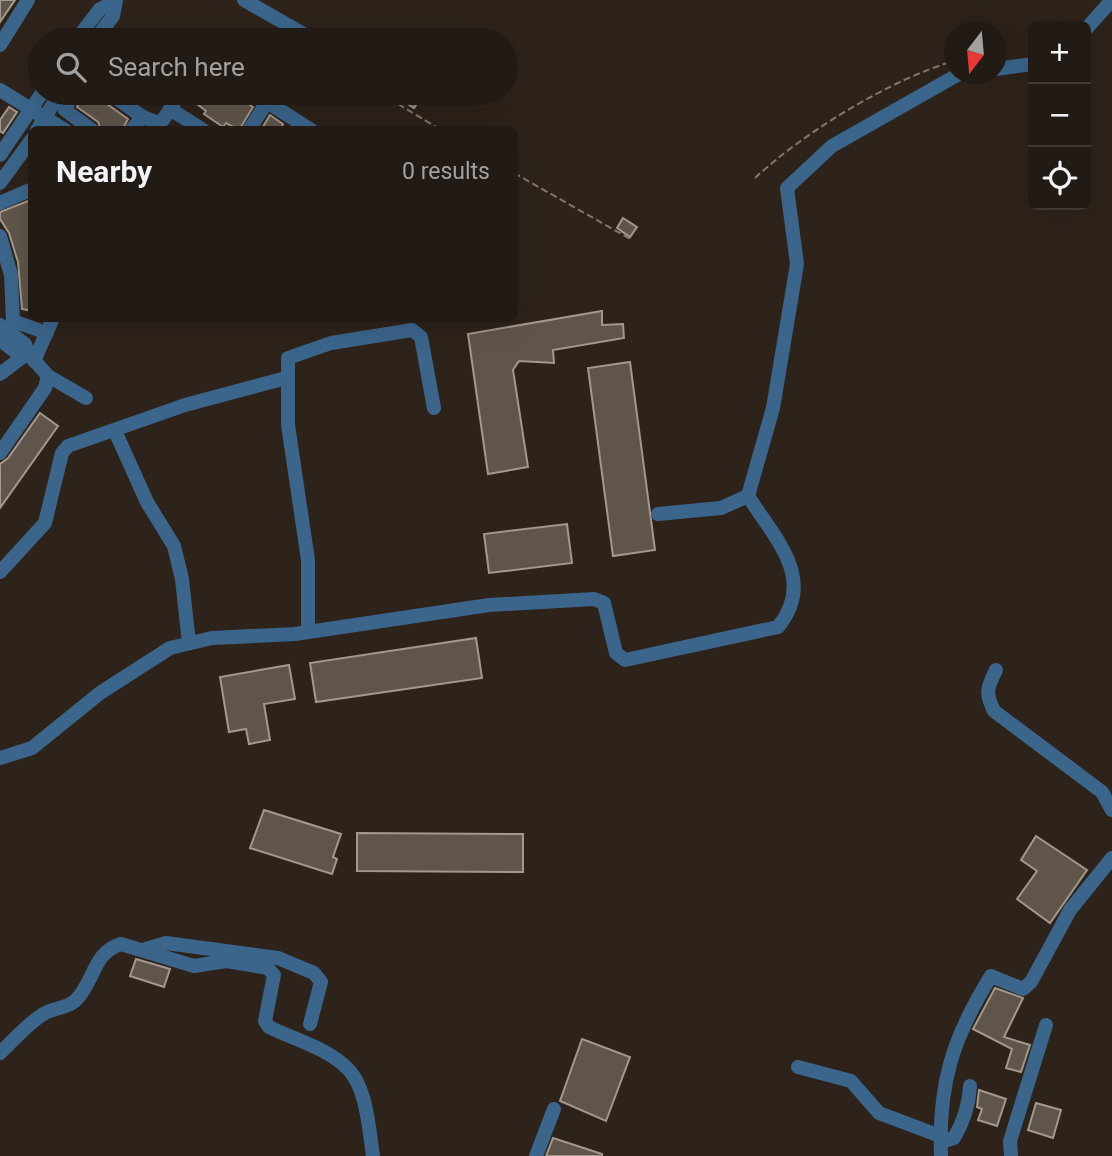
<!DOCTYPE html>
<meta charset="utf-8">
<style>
:root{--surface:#221a14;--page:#2a231d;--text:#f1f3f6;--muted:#a2a1a0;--line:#3f3834}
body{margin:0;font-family:Roboto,sans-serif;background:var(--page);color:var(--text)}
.controls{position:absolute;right:21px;top:21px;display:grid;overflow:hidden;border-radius:10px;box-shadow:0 7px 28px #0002}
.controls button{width:63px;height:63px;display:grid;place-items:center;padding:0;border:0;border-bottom:2px solid var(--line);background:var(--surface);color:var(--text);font:35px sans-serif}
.compass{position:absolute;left:944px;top:21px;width:63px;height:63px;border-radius:50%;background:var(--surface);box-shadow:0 7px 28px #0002;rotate:196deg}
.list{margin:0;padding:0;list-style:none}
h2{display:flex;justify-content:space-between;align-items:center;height:91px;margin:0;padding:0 28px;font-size:30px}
h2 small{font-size:23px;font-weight:400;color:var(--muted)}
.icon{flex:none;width:38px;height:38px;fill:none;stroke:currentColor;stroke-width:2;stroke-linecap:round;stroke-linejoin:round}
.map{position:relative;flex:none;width:1112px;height:1156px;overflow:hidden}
.search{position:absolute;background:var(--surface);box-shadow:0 7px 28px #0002;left:28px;top:28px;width:490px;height:77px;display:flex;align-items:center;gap:18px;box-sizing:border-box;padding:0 24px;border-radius:38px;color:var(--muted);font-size:26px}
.panel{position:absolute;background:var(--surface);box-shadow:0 7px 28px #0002;left:28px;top:126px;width:490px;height:196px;border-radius:10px}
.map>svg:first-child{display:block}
.building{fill:#60554b;stroke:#a4978c;stroke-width:2}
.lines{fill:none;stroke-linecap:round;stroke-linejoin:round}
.path{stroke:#807770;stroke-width:2;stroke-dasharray:7 3.5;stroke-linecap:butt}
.minor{stroke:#3b658b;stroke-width:14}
</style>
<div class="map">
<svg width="1112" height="1156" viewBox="0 0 1112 1156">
<rect width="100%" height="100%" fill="#2d231b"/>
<g class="building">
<polygon points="0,0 15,0 0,22"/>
<polygon points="83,93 99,93 103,101 128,119 122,130 101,130 98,122 77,107"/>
<polygon points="205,93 232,93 253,107 239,130 226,123 223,127 204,114 206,111 197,104"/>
<polygon points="404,93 414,93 421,97 414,108 400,99"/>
<polygon points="9,107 17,112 3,133 0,131 0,120"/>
<polygon points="270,115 283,124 280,130 261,130"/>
<polygon points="28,201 32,207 32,311 22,309 18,262 9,233 0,219 0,212"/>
<polygon points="623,218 637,227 630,237 617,228"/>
<polygon points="602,311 602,325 623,324 624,338 553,350 554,363 519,361 513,370 528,467 488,474 468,334"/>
<polygon points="630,362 655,550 613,556 588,368"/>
<polygon points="40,413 58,426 0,508 0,464 8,458"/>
<polygon points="567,524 572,563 489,573 484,534"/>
<polygon points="476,638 482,678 316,702 310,663"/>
<polygon points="289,665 295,699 264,704 270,740 249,744 246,729 229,732 220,677"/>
<polygon points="264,810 341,834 333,857 337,859 332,874 250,848"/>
<polygon points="357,833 523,834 523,872 357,871"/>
<polygon points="1036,836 1087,870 1050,923 1017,899 1037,871 1021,860"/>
<polygon points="136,959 170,969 164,987 130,976"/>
<polygon points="995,988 1023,998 1004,1037 1030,1045 1021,1072 1006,1068 1012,1049 973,1029"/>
<polygon points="582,1039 630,1057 606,1121 560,1101"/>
<polygon points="979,1090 1006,1099 997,1126 978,1120 982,1109 977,1107"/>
<polygon points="1036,1103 1061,1110 1053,1138 1028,1130"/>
<polygon points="553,1138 602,1154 602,1156 546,1156"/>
</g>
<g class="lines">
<g class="path">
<polyline points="996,52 1006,54"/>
<polyline points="380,93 441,130"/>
<polyline points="514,173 632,240"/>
<path d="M755,178c48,-45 136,-99 199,-117"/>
</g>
<g class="minor">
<polyline points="244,0 314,40"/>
<polyline points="1086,29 1112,0"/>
<polyline points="76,40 100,9 115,2"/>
<polyline points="95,40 113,16 116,0"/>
<polyline points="0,45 28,0"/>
<polyline points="996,69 1033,64"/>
<polyline points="0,90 65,130"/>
<polyline points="73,93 65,110 92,130"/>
<polyline points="109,93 143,117"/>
<polyline points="180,93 170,109 203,130"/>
<polyline points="253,93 311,130"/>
<polyline points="37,130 60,93"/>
<polyline points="131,130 143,117 156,122 163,120 170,109"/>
<polyline points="249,130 267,102"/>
<polyline points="0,155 42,93"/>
<polyline points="0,183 32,139"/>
<polyline points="0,203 30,190 32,193"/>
<polyline points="0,236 11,275 13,321 47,333"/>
<polyline points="0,325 25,344 28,353 48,376 86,398"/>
<polyline points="0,340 17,353 28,353"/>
<polyline points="34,361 53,318"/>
<polyline points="0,374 28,353"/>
<polyline points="115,431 147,502 174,546 182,579 189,643"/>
<polyline points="0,453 45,388 48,376"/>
<polyline points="658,514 721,508 748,496 773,408 797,264 787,188 832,146 959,74"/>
<polyline points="0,572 45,523 62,453 68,446 185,405 286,378"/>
<polyline points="308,632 308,560 288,425 288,358 331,343 412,330 421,337 434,408"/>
<path d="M996,670c-9,18 -11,23 -2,41l108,81 10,18"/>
<path d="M0,758l32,-10 68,-55 70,-45 42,-10 83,-4 194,-29 105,-6 10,4 12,50 9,7 153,-33c39,-48 -3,-88 -30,-131"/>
<polyline points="146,949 166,943 278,958 314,973 321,982 310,1024"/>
<path d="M0,1053c14,-13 28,-30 45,-40 9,-5 22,-5 30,-12 20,-19 17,-48 46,-57l73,22 32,-5 42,7 6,7 -9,46 4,6c24,12 58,21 78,41 20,19 22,62 26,88"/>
<polyline points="798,1067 851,1081 879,1113 940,1136"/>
<path d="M941,1142l13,-4c10,-17 15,-33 16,-52"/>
<polyline points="536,1156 554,1109"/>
<path d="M941,1156c-3,-72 12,-119 50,-180l32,13 8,-7 39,-72 42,-52"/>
<polyline points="1011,1156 1010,1141 1046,1025"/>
</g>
</g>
</svg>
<div class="controls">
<button>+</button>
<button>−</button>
<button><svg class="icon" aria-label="locate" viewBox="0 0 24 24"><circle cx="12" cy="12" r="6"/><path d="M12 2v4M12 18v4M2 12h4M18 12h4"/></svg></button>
</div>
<svg class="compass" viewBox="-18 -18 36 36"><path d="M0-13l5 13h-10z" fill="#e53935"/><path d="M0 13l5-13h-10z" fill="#a2a1a0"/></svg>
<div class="search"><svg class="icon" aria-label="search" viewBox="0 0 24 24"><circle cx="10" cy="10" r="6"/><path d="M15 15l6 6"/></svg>Search here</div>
<section class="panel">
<h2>Nearby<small>0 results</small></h2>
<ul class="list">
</ul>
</section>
</div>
